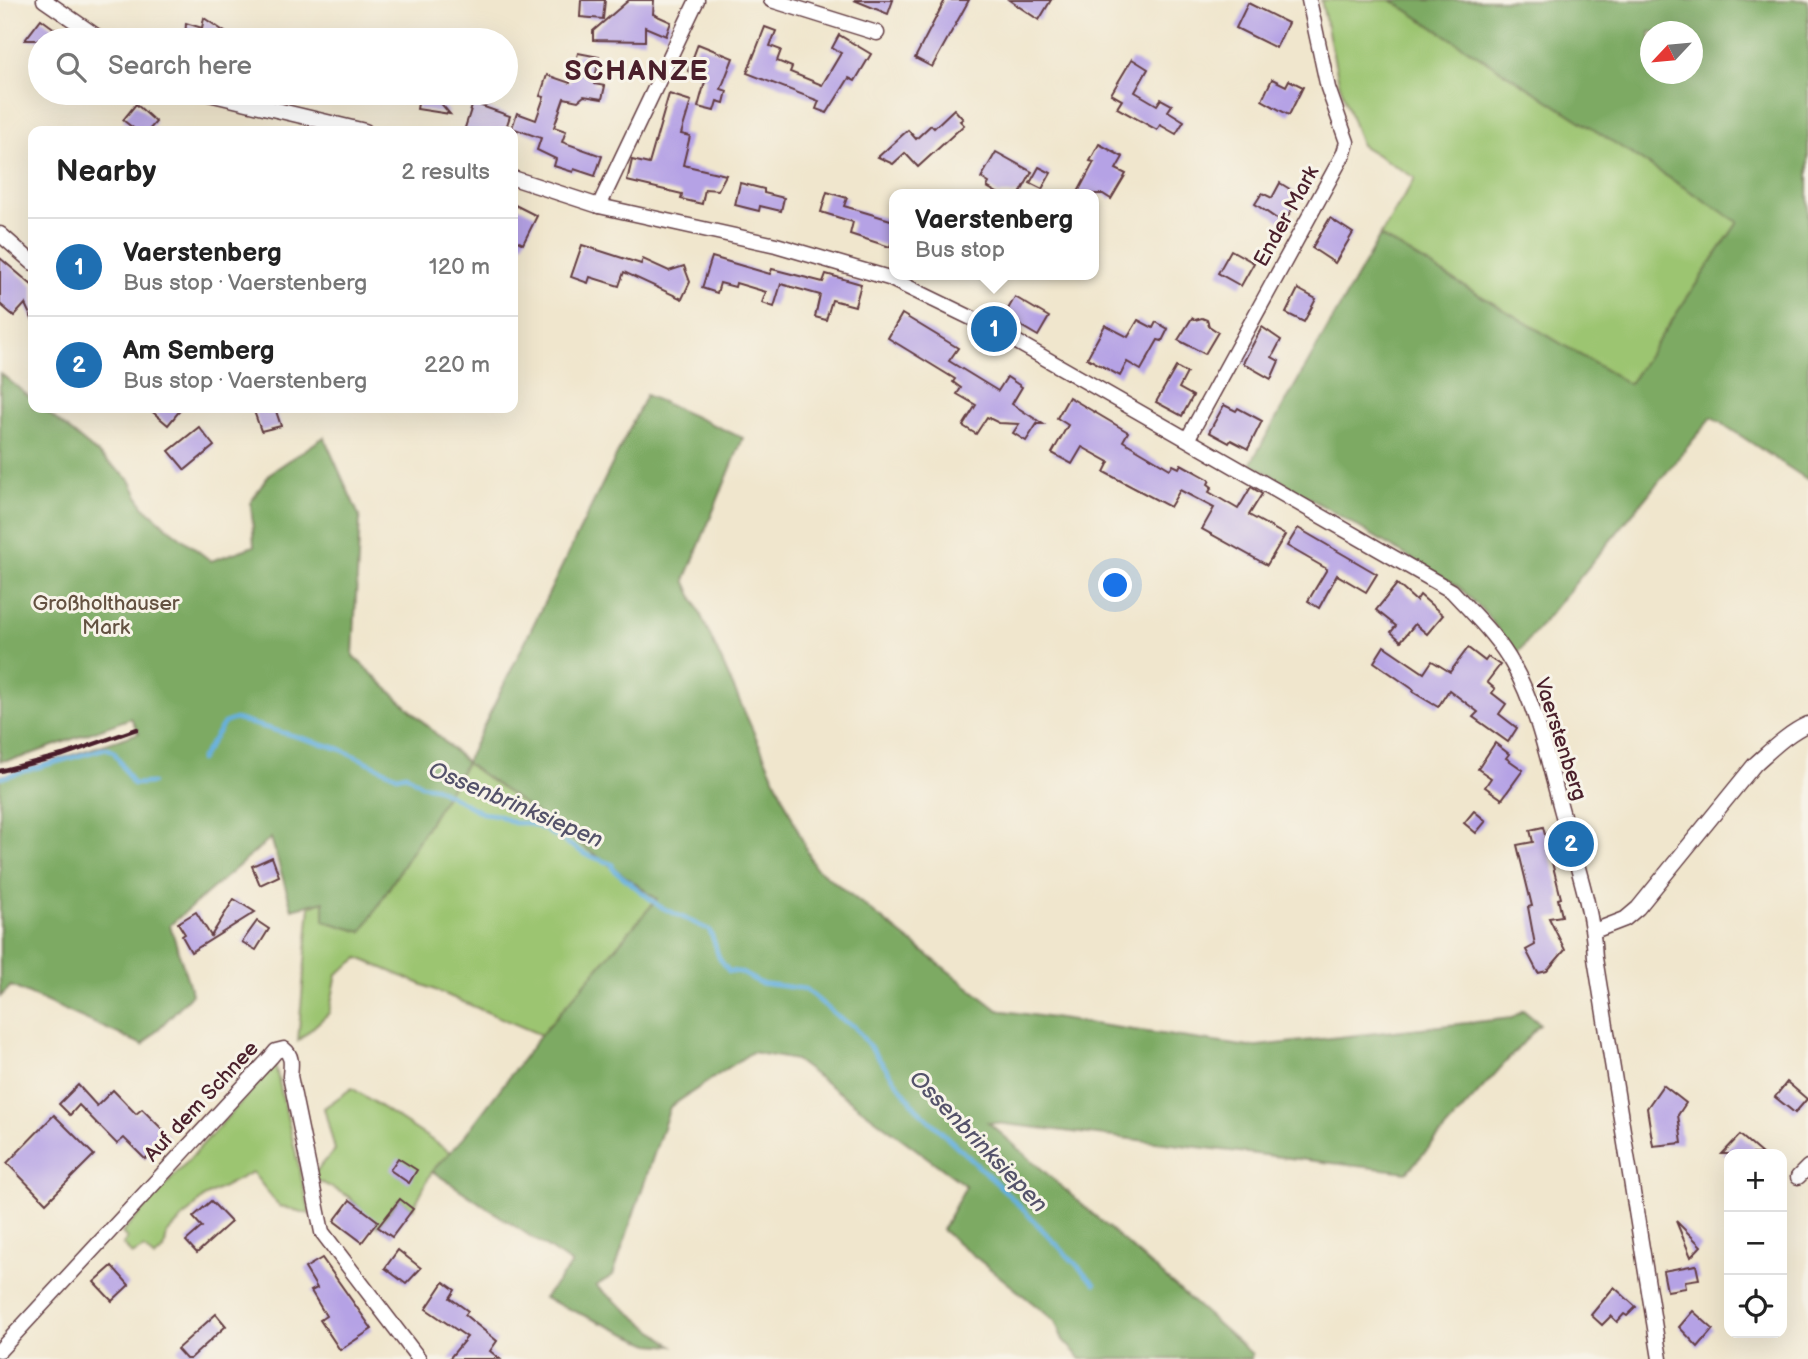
<!DOCTYPE html>
<meta charset="utf-8">
<style>
:root{--surface:#fff;--page:#f2f2f2;--text:#222;--muted:#767676;--line:#e0e0e0;--accent:#1f6fb2}
body{margin:0;font-family:"Balsamiq Sans",sans-serif;background:var(--page);color:var(--text)}
.controls{position:absolute;right:21px;bottom:21px;display:grid;overflow:hidden;border-radius:14px;box-shadow:0 7px 28px #0002}
.controls button{width:63px;height:63px;display:grid;place-items:center;padding:0;border:0;border-bottom:2px solid var(--line);background:var(--surface);color:var(--text);font:35px sans-serif}
.compass{position:absolute;left:1640px;top:21px;width:63px;height:63px;border-radius:50%;background:var(--surface);box-shadow:0 7px 28px #0002;rotate:244deg}
.you{position:absolute;left:1116px;top:586px;width:24px;height:24px;margin:-18px;border:5px solid #fff;border-radius:50%;background:#1a73e8;box-shadow:0 0 0 10px #1a73e833}
.badge{display:grid;place-items:center;width:46px;height:46px;border-radius:50%;background:var(--accent);color:#fff;font-size:23px;font-weight:700}
.pin{position:absolute;translate:-50% -50%;border:4px solid #fff;box-shadow:0 2px 7px #0006}
.popup{position:absolute;left:889px;top:189px;width:210px;height:91px;box-sizing:border-box;display:grid;place-content:center;border-radius:14px;background:var(--surface);filter:drop-shadow(0 2px 5px #0005);font-size:23px;white-space:nowrap;color:var(--muted)}
.popup b{font-size:26px;color:var(--text)}
.popup::after{content:'';position:absolute;left:50%;top:100%;margin-left:-14px;border:14px solid transparent;border-top-color:var(--surface)}
.list{margin:0;padding:0;list-style:none}
h2{display:flex;justify-content:space-between;align-items:center;height:91px;margin:0;padding:0 28px;font-size:30px}
h2 small{font-size:23px;font-weight:400;color:var(--muted)}
.list li{display:grid;grid-template-columns:46px 1fr auto;gap:21px;align-items:center;box-sizing:border-box;height:98px;padding:0 28px;border-top:2px solid var(--line)}
.list b{display:block;font-size:26px;white-space:nowrap}
.list p{margin:0;font-size:23px;white-space:nowrap;color:var(--muted)}
.list em{font-size:23px;font-style:normal;color:var(--muted)}
.icon{flex:none;width:38px;height:38px;fill:none;stroke:currentColor;stroke-width:2;stroke-linecap:round;stroke-linejoin:round}
.map{position:relative;flex:none;width:1808px;height:1359px;overflow:hidden}
.search{position:absolute;background:var(--surface);box-shadow:0 7px 28px #0002;left:28px;top:28px;width:490px;height:77px;display:flex;align-items:center;gap:18px;box-sizing:border-box;padding:0 24px;border-radius:38px;color:var(--muted);font-size:26px}
.panel{position:absolute;background:var(--surface);box-shadow:0 7px 28px #0002;left:28px;top:126px;width:490px;height:287px;border-radius:14px}
.map>svg:first-child{display:block}
.green{fill:#9cc571;stroke:#73724e;stroke-width:2}
.forest{fill:#7daa63;stroke:#646447;stroke-width:2;fill-rule:evenodd}
.lines{fill:none;stroke-linecap:round;stroke-linejoin:round}
.stream{stroke:#66b0de;stroke-width:4.5}
.building{fill:#b5a2e5}
.minor-casing{stroke:#633d43;stroke-width:17}
.minor{stroke:#fff;stroke-width:14}
.rail{stroke:#4a1f2b;stroke-width:4.5}
.labels{text-anchor:middle;stroke-width:6;stroke-linejoin:round;paint-order:stroke}
.street-label{font-size:21px;fill:#4a1f2b;stroke:#f7f3e8}
.park-label{font-size:21px;fill:#635140;stroke:#f7f3e8}
.water-label{font-size:23px;font-style:italic;fill:#54526a;stroke:#f7f3e8}
.district-label{font-size:28px;font-weight:bold;letter-spacing:2px;fill:#4a1f2b;stroke:#f7f3e8}
</style>
<div class="map">
<svg width="1808" height="1359" viewBox="0 0 1808 1359">
<rect width="100%" height="100%" fill="#f7f3e8"/>
<filter id="ink" filterUnits="userSpaceOnUse"><feTurbulence type="fractalNoise" baseFrequency=".0143" numOctaves="2"/><feDisplacementMap in="SourceGraphic" scale="14" xChannelSelector="R" yChannelSelector="G"/><feConvolveMatrix kernelMatrix="1 2 1 2 8 2 1 2 1" color-interpolation-filters="sRGB"/></filter>
<filter id="wash" filterUnits="userSpaceOnUse"><feTurbulence type="fractalNoise" baseFrequency=".00686" numOctaves="4" result="noise"/><feDisplacementMap in="SourceGraphic" scale="28" xChannelSelector="R" yChannelSelector="G"/><feGaussianBlur stdDeviation="1.57" result="paint"/><feColorMatrix in="noise" values="0 0 0 0 0 0 0 0 0 0 0 0 0 0 0 0 0 1.4 0 .05"/><feComposite in="paint" operator="in"/></filter>
<g filter="url(#wash)">
<rect width="100%" height="100%" fill="#f0e6cd"/>
<g class="green">
<polygon points="1321,0 1391,0 1739,222 1629,384 1380,236 1415,178 1361,145 1339,82"/>
<polygon points="466,763 511,795 690,892 654,903 541,1035 359,958 337,974 329,1013 298,1041 310,906 324,901 362,931"/>
<polygon points="275,1065 310,1214 279,1206 252,1172 204,1197 167,1234 164,1250 154,1258 144,1248 132,1255 123,1244 127,1239 122,1233"/>
<polygon points="352,1088 450,1152 432,1171 413,1209 399,1199 378,1227 348,1196 311,1177 335,1150 324,1108"/>
</g>
<g class="forest">
<path d="M1391,0h417v480l-96,-63 -195,237 -32,-41 -26,-26 -208,-124 129,-227 249,148 109,-162zM1650,32h42v42h-42z"/>
<polygon points="0,373 33,400 33,408 42,408 130,480 143,506 167,527 211,561 254,546 251,502 269,474 324,437 360,518 353,656 466,762 646,395 743,438 685,580 814,866 998,1010 1249,1047 1512,1018 1523,1010 1540,1024 1407,1172 988,1122 1252,1354 1251,1359 1081,1359 1063,1340 1055,1321 942,1230 966,1186 795,1060 752,1052 670,1107 613,1275 596,1286 673,1346 650,1344 544,1298 572,1264 432,1171 459,1143 541,1035 657,899 466,763 362,932 324,921 324,901 292,909 271,838 170,925 192,994 143,1045 11,986 0,997 0,776 26,770 139,733 131,718 20,758 0,761"/>
</g>
<g class="lines">
<g class="stream">
<path d="M200,760l24,-37 11,-4 105,30 57,27 9,-2 15,11 14,2 47,26 16,2 16,8h13l16,6 44,26 25,9 1,5 46,37 50,24c9,15 5,27 20,41l11,1 20,11 45,6 37,31 12,6 63,83 88,82 90,93"/>
<polyline points="0,778 106,748 114,752 133,784 152,783"/>
</g>
</g>
<g id="blocks">
<g class="building">
<polygon points="581,0 605,0 603,19 580,17"/>
<polygon points="629,0 654,0 653,14 671,22 666,36 645,27 645,41 593,40 593,31"/>
<polygon points="854,0 893,0 888,14"/>
<polygon points="945,0 969,0 932,67 915,58"/>
<polygon points="1009,0 1051,0 1039,20"/>
<polygon points="1248,3 1288,23 1276,48 1236,28"/>
<polygon points="204,18 237,40 185,40 186,23 202,28"/>
<polygon points="41,19 52,27 69,40 25,40"/>
<polygon points="765,27 776,31 770,46 781,50 777,61 792,67 790,72 822,85 841,53 832,48 839,35 871,54 855,81 849,78 827,113 816,109 819,101 747,73"/>
<polygon points="698,44 733,58 721,89 727,91 724,103 717,101 714,111 698,107 706,78 688,71"/>
<polygon points="578,53 599,57 594,84 605,86 602,99 584,96 578,101 564,98 554,127 566,131 562,142 602,156 595,176 574,169 573,172 554,166 556,159 537,150 541,138 512,128 517,113 536,120 544,97 540,96 547,75 570,83"/>
<polygon points="1132,59 1148,69 1135,92 1157,105 1161,99 1172,105 1168,111 1184,121 1176,134 1160,125 1157,130 1117,108 1122,100 1111,94"/>
<polygon points="1272,79 1286,86 1289,80 1303,87 1289,115 1262,100"/>
<polygon points="420,93 439,93 438,100 450,114 417,109"/>
<polygon points="669,94 691,101 681,134 690,136 683,165 726,175 718,190 705,189 702,204 681,199 682,194 627,181 632,160 649,164"/>
<polygon points="473,103 510,116 505,131 464,131"/>
<polygon points="136,104 156,122 148,131 137,131 123,120"/>
<polygon points="954,109 963,119 960,121 964,125 918,167 905,153 893,164 878,157 908,130 916,139 931,125 934,128"/>
<polygon points="1099,144 1123,157 1116,169 1126,174 1111,199 1103,194 1077,194 1094,162 1090,161"/>
<polygon points="996,152 1032,172 1020,194 999,194 987,187 989,183 981,178"/>
<polygon points="1039,167 1051,173 1042,189 1030,183"/>
<polygon points="740,183 764,189 764,193 784,198 781,211 760,206 759,211 735,205"/>
<polygon points="1280,183 1301,196 1283,223 1255,204 1262,193 1272,198"/>
<polygon points="827,192 847,198 844,206 894,221 894,234 890,247 850,234 853,222 821,212"/>
<polygon points="513,204 537,216 523,244 513,239"/>
<polygon points="1330,218 1353,233 1335,263 1312,248"/>
<polygon points="582,245 641,264 643,259 669,271 684,266 690,282 682,299 624,272 619,286 590,277 588,283 571,277"/>
<polygon points="1231,250 1254,263 1241,286 1218,273"/>
<polygon points="712,257 770,274 772,269 823,282 826,274 861,284 855,306 832,300 826,320 815,317 820,295 781,284 774,307 762,303 766,292 736,283 735,287 720,283 717,293 702,288"/>
<polygon points="0,258 33,286 33,321 25,304 14,316 0,304"/>
<polygon points="1298,289 1316,299 1304,322 1286,313"/>
<polygon points="1015,297 1049,317 1038,336 1004,316"/>
<polygon points="902,314 958,348 949,361 998,391 1007,377 1022,387 1012,404 1043,424 1037,424 1026,441 1013,433 1019,424 999,423 987,417 976,434 963,426 976,405 957,394 961,388 953,382 955,379 888,338"/>
<polygon points="1192,318 1195,320 1202,318 1207,320 1209,326 1218,332 1205,354 1178,340"/>
<polygon points="1138,320 1153,328 1156,322 1168,329 1162,341 1158,340 1141,370 1127,362 1120,376 1087,358 1105,325 1128,337"/>
<polygon points="1262,327 1281,340 1272,357 1279,361 1271,379 1243,363"/>
<polygon points="1176,367 1187,373 1179,388 1193,396 1182,416 1156,402"/>
<polygon points="1069,397 1128,432 1123,441 1170,469 1173,465 1179,468 1181,464 1210,480 1208,484 1212,487 1209,492 1238,509 1251,487 1262,494 1249,515 1285,535 1267,565 1202,529 1214,508 1180,490 1170,507 1104,472 1109,462 1082,447 1072,464 1052,453 1068,425 1057,418"/>
<polygon points="1224,405 1236,411 1238,408 1262,421 1248,449 1231,440 1229,443 1209,432"/>
<polygon points="148,408 182,408 168,425"/>
<polygon points="262,408 275,408 281,426 261,431 254,411"/>
<polygon points="199,427 214,446 185,470 169,451"/>
<polygon points="1298,528 1377,574 1366,592 1337,575 1319,608 1308,601 1327,569 1287,546"/>
<polygon points="1397,584 1416,601 1420,595 1443,615 1427,634 1415,624 1401,641 1391,632 1396,626 1376,610"/>
<polygon points="1384,646 1424,673 1432,661 1450,672 1468,648 1485,661 1488,657 1500,665 1487,682 1495,689 1492,693 1506,704 1499,714 1517,728 1508,742 1473,717 1478,712 1449,690 1438,707 1413,692 1414,690 1374,662"/>
<polygon points="1495,743 1509,754 1506,758 1523,770 1502,799 1485,787 1491,778 1478,769"/>
<polygon points="1474,811 1486,821 1476,833 1464,823"/>
<polygon points="1543,827 1561,898 1558,899 1562,916 1549,918 1565,950 1547,971 1538,973 1526,950 1535,945 1528,907 1532,906 1517,845 1533,842 1530,830"/>
<polygon points="272,857 279,876 260,885 252,866"/>
<polygon points="234,899 255,912 191,952 182,936 185,934 178,923 196,912 211,936"/>
<polygon points="257,921 269,929 256,950 242,942"/>
<polygon points="1787,1082 1807,1099 1795,1113 1775,1097"/>
<polygon points="78,1085 97,1106 113,1090 136,1114 142,1109 169,1136 145,1159 124,1138 117,1144 79,1105 70,1115 59,1104"/>
<polygon points="1663,1085 1686,1103 1678,1115 1682,1143 1653,1146 1647,1108"/>
<polygon points="54,1115 94,1155 46,1203 7,1163"/>
<polygon points="1740,1135 1762,1154 1722,1154"/>
<polygon points="398,1158 417,1170 409,1183 390,1170"/>
<polygon points="400,1199 413,1209 392,1237 378,1227"/>
<polygon points="350,1200 378,1221 362,1242 334,1221"/>
<polygon points="211,1201 231,1222 197,1253 186,1241 202,1227 193,1217"/>
<polygon points="1676,1221 1701,1246 1691,1257"/>
<polygon points="398,1250 421,1268 406,1284 385,1268"/>
<polygon points="322,1258 372,1329 340,1350 320,1320 326,1316 311,1291 317,1288 305,1268"/>
<polygon points="1696,1265 1699,1279 1685,1281 1686,1288 1667,1291 1663,1271"/>
<polygon points="112,1266 129,1285 112,1301 94,1282"/>
<polygon points="444,1282 455,1290 450,1298 468,1311 465,1315 497,1341 490,1351 500,1359 449,1359 467,1337 426,1309"/>
<polygon points="1614,1287 1636,1307 1627,1316 1624,1314 1617,1322 1611,1316 1602,1325 1591,1315"/>
<polygon points="1693,1311 1713,1329 1698,1347 1679,1327"/>
<polygon points="216,1314 226,1326 190,1359 186,1359 177,1349"/>
</g>
</g>
</g>
<g filter="url(#ink)">
<use href="#blocks" fill-opacity="0" stroke="#633d43" stroke-width="2"/>
<g class="lines">
<defs>
<g id="minor">
<polyline points="44,0 102,40"/>
<polyline points="771,0 877,33"/>
<polyline points="205,93 365,131"/>
<path d="M513,178l86,28 177,39 113,33 105,51 458,262c21,23 46,46 61,74 25,45 35,97 49,147 13,48 31,97 33,146l65,401"/>
<polyline points="599,206 697,0"/>
<polyline points="0,234 33,263"/>
<polyline points="1188,438 1344,153 1347,142 1328,88 1309,0"/>
<path d="M1594,931l31,-12 13,-11 117,-144c17,-15 33,-31 53,-40"/>
<polyline points="1798,1177 1808,1167"/>
<path d="M0,1350l271,-293 5,-6 8,-2c9,7 7,16 6,27l32,156 97,127"/>
</g>
</defs>
<use href="#minor" class="minor-casing"/>
<use href="#minor" class="minor"/>
<polyline class="rail" points="0,771 63,755 137,729"/>
</g>
</g>
<g class="labels">
<g class="street-label">
<text transform="translate(1286 216) rotate(-61)" y="7">Ender Mark</text>
<text transform="translate(1561 739) rotate(72)" y="7">Vaerstenberg</text>
<text transform="translate(201 1101) rotate(-47)" y="7">Auf dem Schnee</text>
</g>
<g class="park-label">
<text x="106" y="610">Großholthauser<tspan x="106" dy="24">Mark</tspan></text>
</g>
<g class="water-label">
<text transform="translate(516 804) rotate(23)" y="8">Ossenbrinksiepen</text>
<text transform="translate(979 1141) rotate(46)" y="8">Ossenbrinksiepen</text>
</g>
<g class="district-label">
<text x="637" y="80">SCHANZE</text>
</g>
</g>
</svg>
<div class="controls">
<button>+</button>
<button>−</button>
<button><svg class="icon" aria-label="locate" viewBox="0 0 24 24"><circle cx="12" cy="12" r="6"/><path d="M12 2v4M12 18v4M2 12h4M18 12h4"/></svg></button>
</div>
<svg class="compass" viewBox="-18 -18 36 36"><path d="M0-13l5 13h-10z" fill="#e53935"/><path d="M0 13l5-13h-10z" fill="#767676"/></svg>
<div class="you"></div>
<div class="pin badge" style="left:994px;top:329px">1</div>
<div class="popup"><b>Vaerstenberg</b>Bus stop</div>
<div class="pin badge" style="left:1571px;top:844px">2</div>
<div class="search"><svg class="icon" aria-label="search" viewBox="0 0 24 24"><circle cx="10" cy="10" r="6"/><path d="M15 15l6 6"/></svg>Search here</div>
<section class="panel">
<h2>Nearby<small>2 results</small></h2>
<ul class="list">
<li><span class="badge">1</span><div><b>Vaerstenberg</b><p>Bus stop · Vaerstenberg</p></div><em>120 m</em></li>
<li><span class="badge">2</span><div><b>Am Semberg</b><p>Bus stop · Vaerstenberg</p></div><em>220 m</em></li>
</ul>
</section>
</div>
